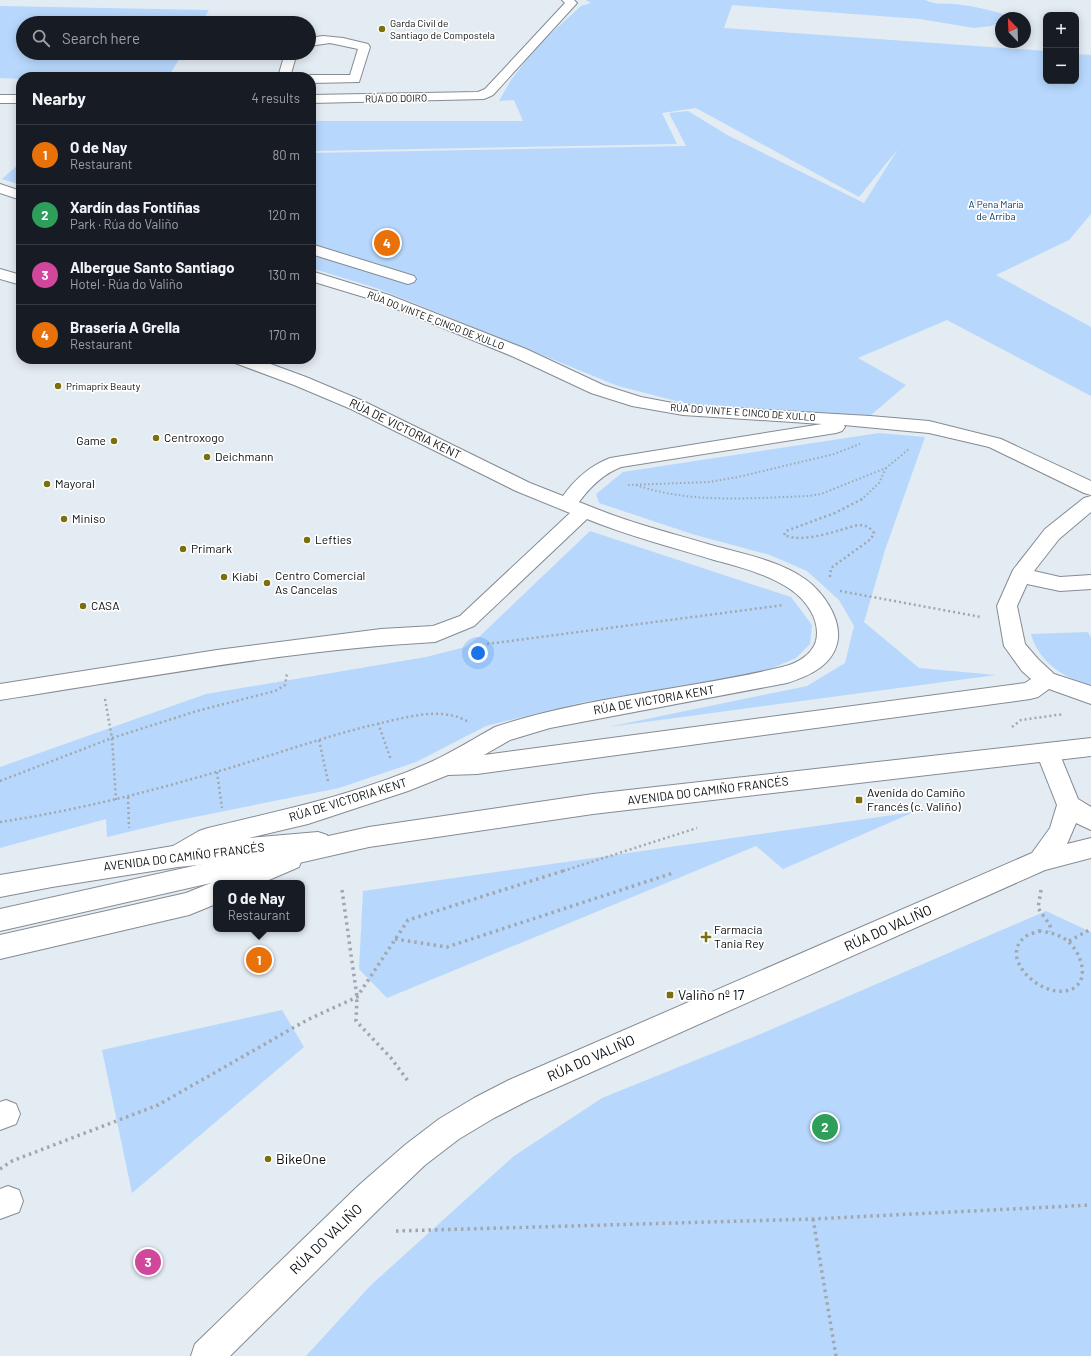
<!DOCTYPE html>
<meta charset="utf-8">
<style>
:root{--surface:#171b24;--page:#242831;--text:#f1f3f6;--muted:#9ea1a6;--line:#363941;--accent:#7c6f0d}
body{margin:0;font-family:Barlow,sans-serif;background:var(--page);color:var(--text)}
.controls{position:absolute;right:12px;top:12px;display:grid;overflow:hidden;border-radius:8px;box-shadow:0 2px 10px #0003}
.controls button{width:36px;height:36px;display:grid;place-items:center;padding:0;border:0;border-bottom:1px solid var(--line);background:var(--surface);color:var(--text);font:20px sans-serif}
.compass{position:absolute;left:995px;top:12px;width:36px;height:36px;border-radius:50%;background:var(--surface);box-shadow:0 2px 10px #0003;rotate:337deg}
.you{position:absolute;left:478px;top:653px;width:14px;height:14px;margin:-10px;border:3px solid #fff;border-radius:50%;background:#1a73e8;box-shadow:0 0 0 6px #1a73e833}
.badge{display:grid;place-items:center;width:26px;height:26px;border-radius:50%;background:var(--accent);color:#fff;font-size:13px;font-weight:700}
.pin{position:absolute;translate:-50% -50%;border:2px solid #fff;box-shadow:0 1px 4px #0006}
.popup{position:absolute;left:213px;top:880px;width:92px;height:52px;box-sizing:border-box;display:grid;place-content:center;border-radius:8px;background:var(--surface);filter:drop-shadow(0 1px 3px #0005);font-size:13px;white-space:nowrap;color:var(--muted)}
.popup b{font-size:15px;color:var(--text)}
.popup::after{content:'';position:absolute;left:50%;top:100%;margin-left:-8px;border:8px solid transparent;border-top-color:var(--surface)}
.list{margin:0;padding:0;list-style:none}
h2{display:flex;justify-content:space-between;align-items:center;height:52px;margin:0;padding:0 16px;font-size:17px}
h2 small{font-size:13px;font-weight:400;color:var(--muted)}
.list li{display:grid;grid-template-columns:26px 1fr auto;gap:12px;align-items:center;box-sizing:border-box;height:60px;padding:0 16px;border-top:1px solid var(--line)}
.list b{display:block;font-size:15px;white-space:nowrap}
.list p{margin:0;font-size:13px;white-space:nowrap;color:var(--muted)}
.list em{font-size:13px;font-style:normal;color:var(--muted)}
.icon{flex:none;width:22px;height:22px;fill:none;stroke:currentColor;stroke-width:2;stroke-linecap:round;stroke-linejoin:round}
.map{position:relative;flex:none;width:1091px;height:1356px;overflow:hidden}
.search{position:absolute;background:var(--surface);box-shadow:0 2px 10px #0003;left:16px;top:16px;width:300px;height:44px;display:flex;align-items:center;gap:10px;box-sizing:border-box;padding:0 14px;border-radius:22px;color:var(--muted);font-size:15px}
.panel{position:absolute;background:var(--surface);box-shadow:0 2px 10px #0003;left:16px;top:72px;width:300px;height:292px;border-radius:16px}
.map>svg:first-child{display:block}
.green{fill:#b7d8fc}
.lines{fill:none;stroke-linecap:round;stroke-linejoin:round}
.minor-casing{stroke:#858b93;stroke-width:2}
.major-casing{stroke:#858b93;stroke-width:2}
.path-far2{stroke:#a1a7ad;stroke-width:2;stroke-dasharray:1.5 2.5;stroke-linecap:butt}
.path-far1{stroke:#a1a7ad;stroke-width:2.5;stroke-dasharray:2 3;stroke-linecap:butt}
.path{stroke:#a1a7ad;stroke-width:3.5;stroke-dasharray:2.5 4;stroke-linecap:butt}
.minor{fill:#fff;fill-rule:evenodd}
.major{fill:#fff;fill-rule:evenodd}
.poi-dot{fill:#7c6f0d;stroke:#fff;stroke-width:1.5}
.labels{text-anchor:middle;stroke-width:3.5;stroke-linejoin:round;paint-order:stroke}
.far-poi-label{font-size:10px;fill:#0a0c0f;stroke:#fff;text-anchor:start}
.far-street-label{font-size:10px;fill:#0a0c0f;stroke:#fff}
.far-park-label{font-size:10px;fill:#00305b;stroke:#fff}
.street-label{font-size:12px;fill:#0a0c0f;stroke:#fff}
.poi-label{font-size:12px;fill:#0a0c0f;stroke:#fff;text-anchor:start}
.near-street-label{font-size:14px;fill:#0a0c0f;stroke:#fff}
.near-poi-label{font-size:14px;fill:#0a0c0f;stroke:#fff;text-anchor:start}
</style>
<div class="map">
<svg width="1091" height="1356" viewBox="0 0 1091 1356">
<rect width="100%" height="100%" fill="#e3ebf3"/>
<g class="green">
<path d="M586,0h339c11,5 15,3 27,4 18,1 37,6 55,11l-1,3h-5v4l-10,4 -17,2 -54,-9 -188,-14 -8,23 322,23v30h30v-27l15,1v159l-22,26 -73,35 95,52v69l-144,-76 -89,38 48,27 -35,30 -84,-1 -99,-10 -70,-18 -204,-83 -38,-15 -65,-20v-115l375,-7 -17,-33 19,-2 41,25 135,67 34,-54 -39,48 -163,-89 -34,5 15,31 -366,7v-30h212l-9,-21 -15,1 12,-21 26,-34 44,-40 10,-3z"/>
<polygon points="0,6 209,10 201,23 23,23 23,53 183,53 168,77 21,77 21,79 0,78"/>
<polygon points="21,162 21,185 2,179"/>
<polygon points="879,433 925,437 885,550 864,622 919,668 996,675 608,727 807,686 845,663 854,626 839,600 807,571 770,555 692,534 599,503 596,494 623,472"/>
<polygon points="590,531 791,597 812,625 810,644 796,658 763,672 584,702 486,726 416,762 339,788 170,822 107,837 106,819 0,848 0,767 206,694 426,657 465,647 480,636"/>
<path d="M1088,632l3,6v48c-28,-9 -52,-23 -60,-52z"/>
<polygon points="914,812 783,869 756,846 387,998 359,969 363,891"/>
<polygon points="1046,911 1091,932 1091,1356 306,1356 371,1285 514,1156 602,1098 763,1033"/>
<polygon points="282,1010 304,1047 132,1193 102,1050"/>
</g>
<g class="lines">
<defs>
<g id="minor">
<polygon points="562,0 574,0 577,3 493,95 484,99 311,103 311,95 478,92 485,89 565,3"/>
<polygon points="323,36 343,38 368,44 370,47 359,82 311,83 311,77 306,77 311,75 350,75 358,49 330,43 309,46 309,38"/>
<polygon points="285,53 297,53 290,77 278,77"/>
<rect x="0" y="95" width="21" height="8"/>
<polygon points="0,184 21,191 21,200 0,193"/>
<polygon points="311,244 414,276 416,279 414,282 408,284 311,254"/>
<polygon points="0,269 21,275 21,285 0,279"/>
<path d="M311,271l78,24 137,54 77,36 38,12 42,8 187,11 59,5 72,18 90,42v14l-7,-2 -95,-46 -60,-14 -85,-8 1,2 -3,4 -6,2 -215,34c-18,7 -31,20 -42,35 15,6 30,12 45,17 29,10 58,17 87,26 32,9 67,15 94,34 17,12 35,37 33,59 -3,27 -29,38 -51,45l-237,45 -40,12 -26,15 541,-72 6,-4 -9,-8 -18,-25 -7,-40 16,-36 32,-41 39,-31 7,-2v16l-32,27 -25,32 26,6 31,-2v14l-31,2 -33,-7 -10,22 8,38 13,15 16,15 37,12v18l-42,-15 -11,8 -8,2 -553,75 -29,1 -40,16 -100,33 -59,14 69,-6 9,3 3,7 -3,7 -9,3 -18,2 2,5 -3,8 -37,16h-39l4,-8 40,-17 -89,9 -126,20 -52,10v-22l173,-29 26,-15 9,-3c75,-18 155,-35 225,-67 21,-10 42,-23 62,-34 93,-31 192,-37 287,-60 14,-3 30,-12 34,-26 5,-21 -10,-41 -26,-52 -22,-15 -50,-22 -76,-29 -42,-13 -86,-24 -127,-41l-113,107 -39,16c-146,8 -291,36 -435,58v-16l217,-34 164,-21 52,-3 27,-10 110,-103 -54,-22 -165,-82 -57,-24 -59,-22 -2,-4h24l49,18 57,24 167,82 33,13c13,-18 27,-30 47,-38l212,-34 -139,-9 -51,-9 -41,-13 -77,-36 -137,-56 -66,-20z"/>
<polygon points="1048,743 1056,745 1078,799 1091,807 1091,830 1076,823 1067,844 1091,838 1091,858 1045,870 529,1100 494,1118 459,1139 425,1165 380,1208 230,1356 191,1356 195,1344 358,1186 405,1145 439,1119 474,1098 509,1080 1032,853 1050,828 1057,805 1036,752 1040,745"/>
<polygon points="216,881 222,883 216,883 216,904 189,915 0,959 0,935 186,893"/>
<polygon points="6,1100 16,1104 20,1114 16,1124 0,1130 0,1102"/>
<polygon points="8,1186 19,1190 23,1201 19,1212 0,1219 0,1189"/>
</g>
<polygon id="major" points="1091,738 1091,756 593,814 369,847 0,931 0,909 369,827 593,794"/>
</defs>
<use href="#minor" class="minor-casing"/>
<use href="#major" class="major-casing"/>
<g class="path-far2">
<polyline points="628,485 709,482 738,477 834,454 860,444"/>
<path d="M636,485c55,19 115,13 173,11l12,-2 65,-26 23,-19"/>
<polyline points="861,500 879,483 886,468"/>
</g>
<g class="path-far1">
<path d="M830,577l1,-9 40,-29 3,-6c-4,-6 -9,-8 -16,-8 -20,5 -55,19 -74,10l2,-4 49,-18 27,-14"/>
<polyline points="840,591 981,617"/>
<polyline points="487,644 784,605"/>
<polyline points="105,699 112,738 116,800"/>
<polyline points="378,723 391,760"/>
<polyline points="1012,727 1021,720 1064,714"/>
<polyline points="319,740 328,781"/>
<polyline points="217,772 222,808"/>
<polyline points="0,781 112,738 197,711 275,691 285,685 287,673"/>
<polyline points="128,797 129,828"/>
<path d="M0,822c73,-11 145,-29 216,-50 55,-16 109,-36 165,-49 22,-5 47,-12 69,-8 7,1 14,5 20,7"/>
<polyline points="563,871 697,828"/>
</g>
<g class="path">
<polyline points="342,890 357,997 356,1021 391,1058 408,1081"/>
<polyline points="1041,890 1038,908 1050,925 1050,932"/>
<path d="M1039,931c9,1 18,3 26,8 14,9 26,38 9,49 -27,16 -78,-29 -49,-51 3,-3 10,-4 14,-6z"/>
<polyline points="395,939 447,947 673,873"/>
<polyline points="1069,941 1091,929"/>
<polyline points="0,1169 12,1161 158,1105 307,1020 357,997 408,920 566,870"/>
<polyline points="813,1219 836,1356"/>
<polyline points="396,1231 813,1219 1091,1205"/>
</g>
<use href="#minor" class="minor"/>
<use href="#major" class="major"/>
</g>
<g class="poi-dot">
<circle cx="382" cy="29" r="4"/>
<circle cx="58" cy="386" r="4"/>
<circle cx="156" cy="438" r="4"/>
<circle cx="114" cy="441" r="4"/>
<circle cx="207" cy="457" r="4"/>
<circle cx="47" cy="484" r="4"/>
<circle cx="64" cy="519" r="4"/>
<circle cx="307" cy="540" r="4"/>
<circle cx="183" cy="549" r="4"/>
<circle cx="224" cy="577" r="4"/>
<circle cx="267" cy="583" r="4"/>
<circle cx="83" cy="606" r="4"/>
<rect x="855" y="796" width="8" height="8" rx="2"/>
<path d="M704 931h4v4h4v4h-4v4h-4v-4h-4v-4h4z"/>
<rect x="666" y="991" width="8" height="8" rx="2"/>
<circle cx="268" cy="1159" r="4"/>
</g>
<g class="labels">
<g class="far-poi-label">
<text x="390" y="27">Garda Civil de<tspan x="390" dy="12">Santiago de Compostela</tspan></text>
<text x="66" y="390">Primaprix Beauty</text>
</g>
<g class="far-street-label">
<text transform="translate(396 98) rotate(-1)" y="4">RÚA DO DOIRO</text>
<text transform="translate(436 320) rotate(21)" y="4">RÚA DO VINTE E CINCO DE XULLO</text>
<text transform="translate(743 412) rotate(4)" y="4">RÚA DO VINTE E CINCO DE XULLO</text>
</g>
<g class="far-park-label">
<text x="996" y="208">A Pena María<tspan x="996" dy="12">de Arriba</tspan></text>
</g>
<g class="street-label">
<text transform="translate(405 429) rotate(26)" y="4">RÚA DE VICTORIA KENT</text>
<text transform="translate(654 700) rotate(-10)" y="4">RÚA DE VICTORIA KENT</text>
<text transform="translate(708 791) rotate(-7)" y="4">AVENIDA DO CAMIÑO FRANCÉS</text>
<text transform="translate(348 800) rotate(-17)" y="4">RÚA DE VICTORIA KENT</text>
<text transform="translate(184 857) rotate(-7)" y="4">AVENIDA DO CAMIÑO FRANCÉS</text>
</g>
<g class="poi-label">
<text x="164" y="442">Centroxogo</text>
<text x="106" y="445" text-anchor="end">Game</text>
<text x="215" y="461">Deichmann</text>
<text x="55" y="488">Mayoral</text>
<text x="72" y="523">Miniso</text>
<text x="315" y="544">Lefties</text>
<text x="191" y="553">Primark</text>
<text x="275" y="580">Centro Comercial<tspan x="275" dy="14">As Cancelas</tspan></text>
<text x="232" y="581">Kiabi</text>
<text x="91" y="610">CASA</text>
<text x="867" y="797">Avenida do Camiño<tspan x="867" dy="14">Francés (c. Valiño)</tspan></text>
<text x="714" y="934">Farmacia<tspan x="714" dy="14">Tania Rey</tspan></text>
</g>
<g class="near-street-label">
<text transform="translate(888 928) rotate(-24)" y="5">RÚA DO VALIÑO</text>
<text transform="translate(591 1058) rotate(-24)" y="5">RÚA DO VALIÑO</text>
<text transform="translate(326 1239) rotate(-44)" y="5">RÚA DO VALIÑO</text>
</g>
<g class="near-poi-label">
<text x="678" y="1000">Valiño nº 17</text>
<text x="276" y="1164">BikeOne</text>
</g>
</g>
</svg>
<div class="controls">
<button>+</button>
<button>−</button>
</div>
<svg class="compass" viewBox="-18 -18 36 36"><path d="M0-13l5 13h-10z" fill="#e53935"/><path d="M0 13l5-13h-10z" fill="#9ea1a6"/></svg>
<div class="you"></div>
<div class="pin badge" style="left:259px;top:960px;background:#e8710a">1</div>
<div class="popup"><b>O de Nay</b>Restaurant</div>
<div class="pin badge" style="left:825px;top:1127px;background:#2e9e5b">2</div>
<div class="pin badge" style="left:148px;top:1262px;background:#d1479c">3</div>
<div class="pin badge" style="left:387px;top:243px;background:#e8710a">4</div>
<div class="search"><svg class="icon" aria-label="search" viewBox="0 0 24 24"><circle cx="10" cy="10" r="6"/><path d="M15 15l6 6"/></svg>Search here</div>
<section class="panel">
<h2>Nearby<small>4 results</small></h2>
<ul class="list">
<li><span class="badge" style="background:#e8710a">1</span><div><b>O de Nay</b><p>Restaurant</p></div><em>80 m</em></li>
<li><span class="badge" style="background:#2e9e5b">2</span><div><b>Xardín das Fontiñas</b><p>Park · Rúa do Valiño</p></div><em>120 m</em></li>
<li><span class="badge" style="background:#d1479c">3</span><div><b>Albergue Santo Santiago</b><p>Hotel · Rúa do Valiño</p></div><em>130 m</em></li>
<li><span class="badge" style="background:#e8710a">4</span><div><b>Brasería A Grella</b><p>Restaurant</p></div><em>170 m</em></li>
</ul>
</section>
</div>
